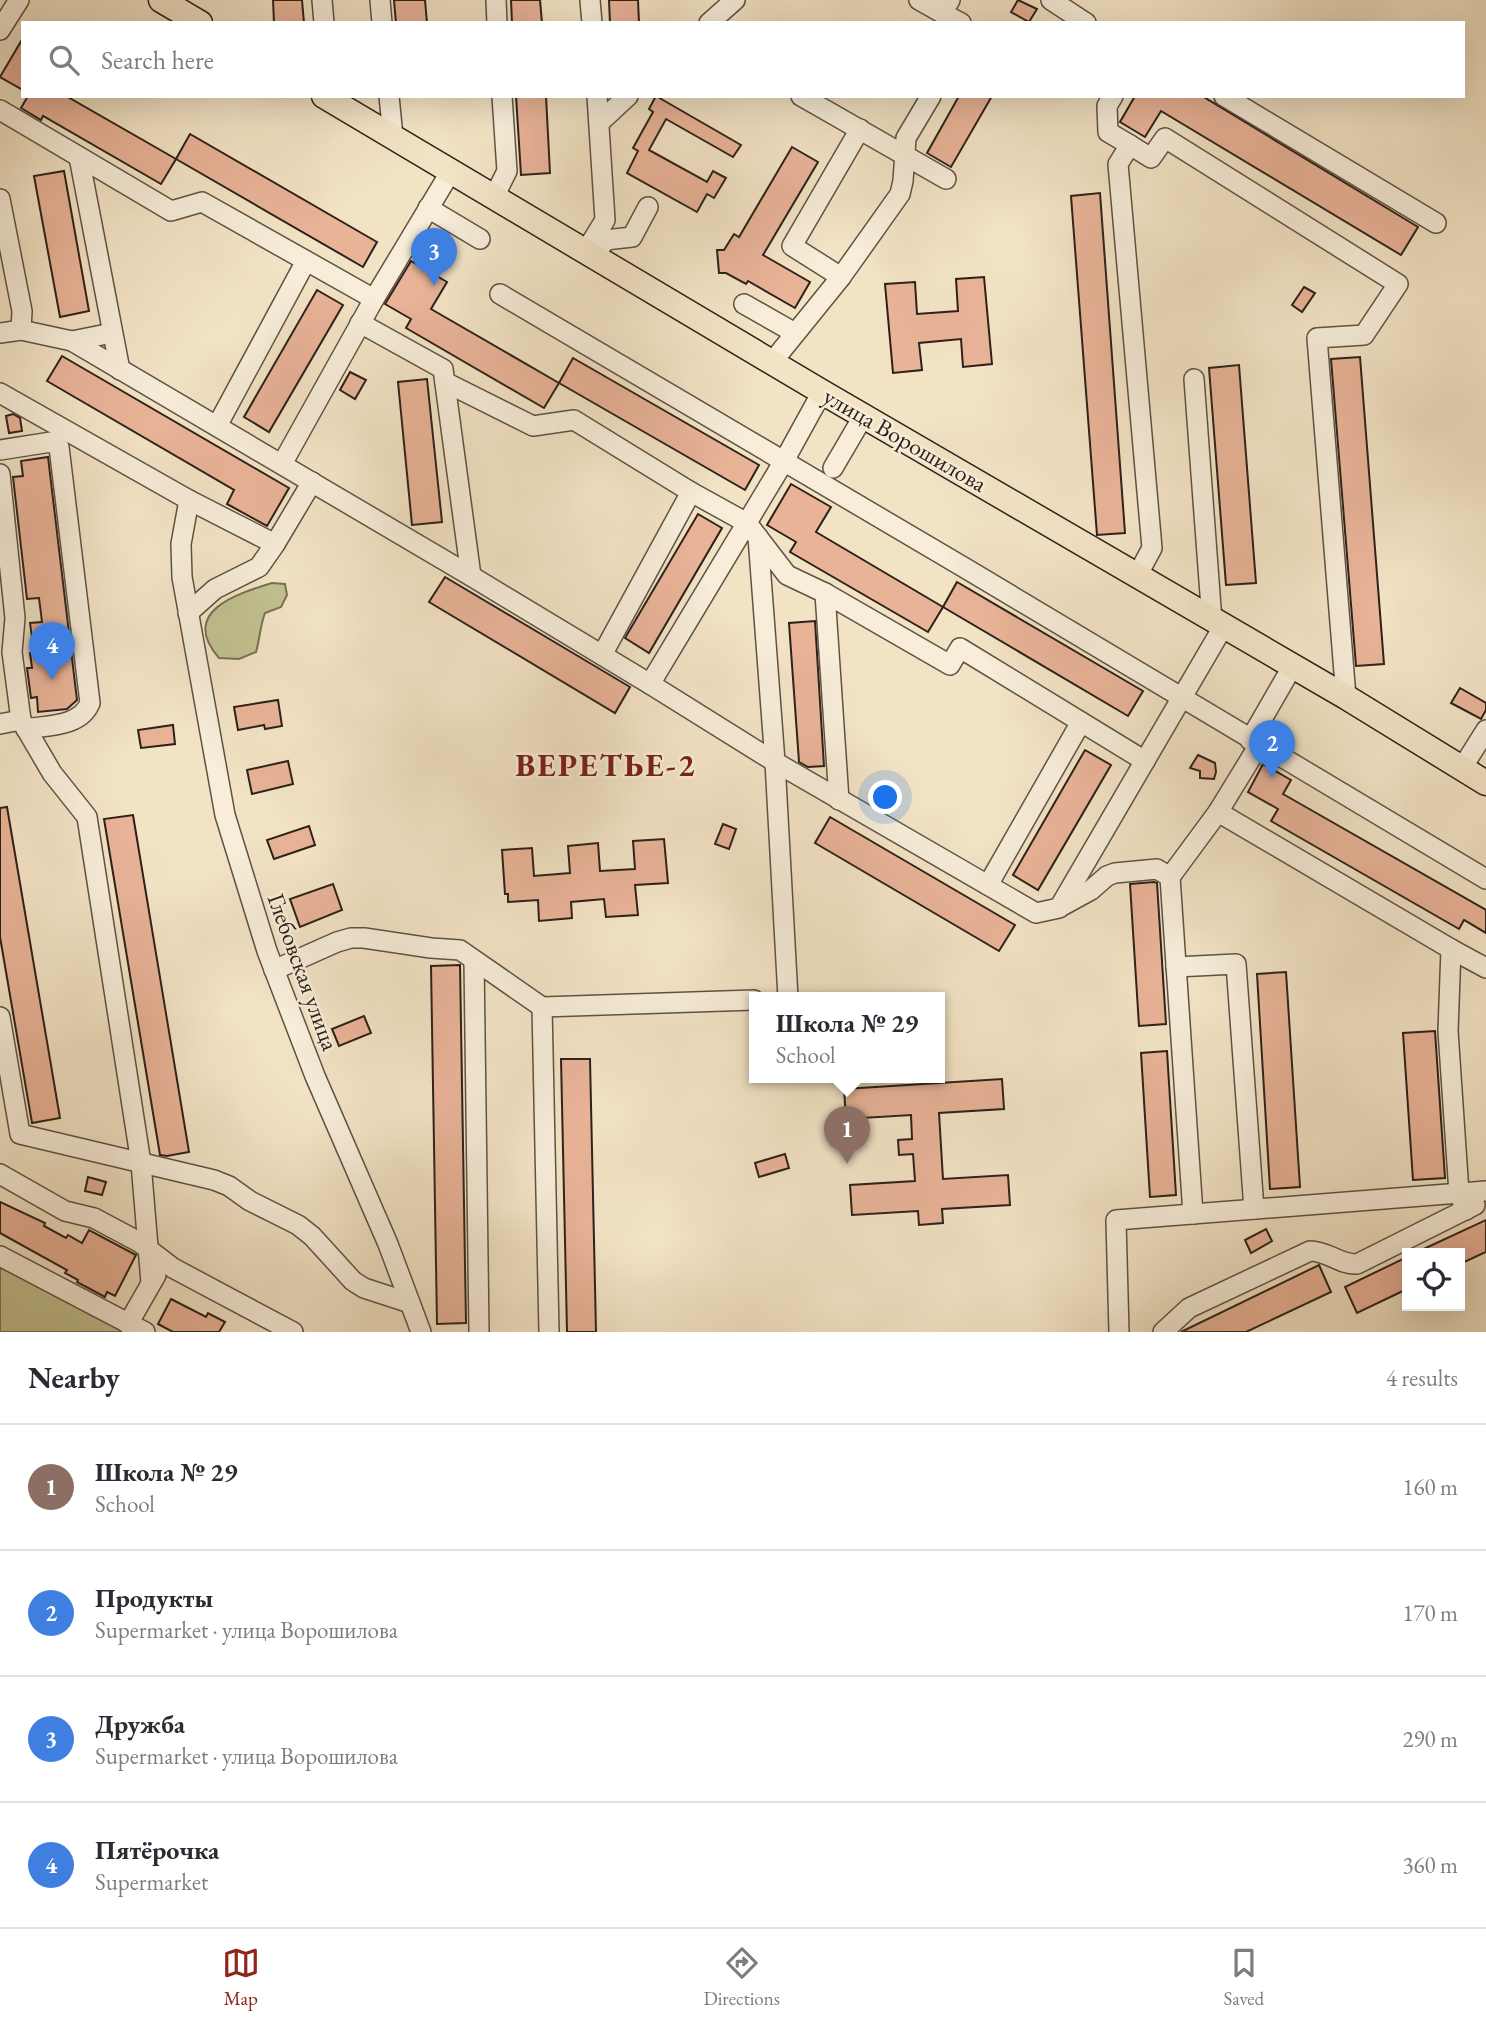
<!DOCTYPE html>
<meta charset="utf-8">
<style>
:root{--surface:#fff;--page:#f2f2f3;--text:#2b2b33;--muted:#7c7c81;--line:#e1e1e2;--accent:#8f2418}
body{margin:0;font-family:"EB Garamond",serif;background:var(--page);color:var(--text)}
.controls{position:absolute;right:21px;bottom:21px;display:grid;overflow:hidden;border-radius:0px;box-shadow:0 7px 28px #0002}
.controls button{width:63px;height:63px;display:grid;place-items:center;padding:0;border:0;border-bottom:2px solid var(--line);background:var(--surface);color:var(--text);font:35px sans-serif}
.you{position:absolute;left:886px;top:798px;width:24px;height:24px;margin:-18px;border:5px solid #fff;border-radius:50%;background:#1a73e8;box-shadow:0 0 0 10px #1a73e833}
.badge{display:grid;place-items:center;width:46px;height:46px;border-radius:50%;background:var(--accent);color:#fff;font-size:23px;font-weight:700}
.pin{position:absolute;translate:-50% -58px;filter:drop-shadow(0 2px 4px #0008)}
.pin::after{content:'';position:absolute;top:37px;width:24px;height:21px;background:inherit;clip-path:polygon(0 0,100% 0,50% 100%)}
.popup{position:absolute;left:749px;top:992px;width:196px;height:91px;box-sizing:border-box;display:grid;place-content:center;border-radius:0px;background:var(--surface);filter:drop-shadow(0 2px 5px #0005);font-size:23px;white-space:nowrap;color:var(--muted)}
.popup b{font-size:26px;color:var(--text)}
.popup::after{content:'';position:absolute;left:50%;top:100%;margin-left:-14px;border:14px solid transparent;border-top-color:var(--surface)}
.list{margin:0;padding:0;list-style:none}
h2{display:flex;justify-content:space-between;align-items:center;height:91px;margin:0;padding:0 28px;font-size:30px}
h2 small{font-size:23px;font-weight:400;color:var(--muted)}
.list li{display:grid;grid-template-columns:46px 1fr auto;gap:21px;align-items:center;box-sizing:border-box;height:126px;padding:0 28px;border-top:2px solid var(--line)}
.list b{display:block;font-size:26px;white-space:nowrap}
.list p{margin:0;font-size:23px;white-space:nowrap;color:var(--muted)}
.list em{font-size:23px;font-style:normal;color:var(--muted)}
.icon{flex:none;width:38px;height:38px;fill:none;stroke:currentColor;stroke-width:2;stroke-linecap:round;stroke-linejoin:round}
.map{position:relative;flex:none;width:1486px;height:1332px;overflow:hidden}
.search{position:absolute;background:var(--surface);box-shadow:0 7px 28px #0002;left:21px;right:21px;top:21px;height:77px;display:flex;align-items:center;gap:18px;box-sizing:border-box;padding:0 24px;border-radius:0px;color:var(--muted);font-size:26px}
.sheet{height:595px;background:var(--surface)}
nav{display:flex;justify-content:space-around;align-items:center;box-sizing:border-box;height:98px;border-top:2px solid var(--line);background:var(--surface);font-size:19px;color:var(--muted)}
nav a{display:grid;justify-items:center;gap:4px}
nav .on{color:var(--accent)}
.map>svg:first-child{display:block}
.green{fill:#c2c190;stroke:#777155;stroke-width:2}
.building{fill:#e9b398;stroke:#2c211a;stroke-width:2}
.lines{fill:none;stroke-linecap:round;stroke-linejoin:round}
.minor-casing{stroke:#5e5245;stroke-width:22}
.major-casing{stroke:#2c211a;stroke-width:27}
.minor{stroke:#f7edd9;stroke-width:19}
.major{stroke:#f2e3c5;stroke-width:24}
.labels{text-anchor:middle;stroke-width:5;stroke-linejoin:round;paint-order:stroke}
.street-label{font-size:24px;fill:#2c211a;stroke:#f7edd9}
.district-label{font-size:32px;font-weight:bold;letter-spacing:2px;fill:#7a1f14;stroke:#f7edd9}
</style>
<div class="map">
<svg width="1486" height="1332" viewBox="0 0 1486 1332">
<rect width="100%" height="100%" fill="#f2e3c5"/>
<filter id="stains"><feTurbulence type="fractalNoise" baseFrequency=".00286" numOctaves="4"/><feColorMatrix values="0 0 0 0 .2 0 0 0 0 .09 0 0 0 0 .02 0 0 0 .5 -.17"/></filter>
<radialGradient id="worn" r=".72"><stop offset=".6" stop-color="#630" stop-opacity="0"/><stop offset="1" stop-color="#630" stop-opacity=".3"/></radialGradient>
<g class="green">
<path d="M272,583l13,1 2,11 -6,12 -16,6c-5,13 -5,25 -9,39l-17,7 -20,-1c-40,-46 17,-64 53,-75z"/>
<polygon points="0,1265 127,1332 0,1332"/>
</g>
<g class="building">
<polygon points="273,0 302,0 304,23 274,23"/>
<polygon points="394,0 425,0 427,23 396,23"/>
<polygon points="511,0 540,0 542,23 512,23"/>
<polygon points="609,0 638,0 639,23 610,23"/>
<polygon points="1018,0 1037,9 1029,22 1011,12"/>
<polygon points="23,38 23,90 0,77"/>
<polygon points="28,96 66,96 176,159 161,184 43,116 41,120 21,108"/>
<polygon points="516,96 546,96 550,173 521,175"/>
<polygon points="656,96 741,145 733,157 666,119 649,150 707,182 713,171 726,178 714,198 707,194 697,212 627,173 638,151 633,148 653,112 649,109"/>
<polygon points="959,96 992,96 951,167 927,153"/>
<polygon points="1135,96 1202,96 1418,227 1401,255 1161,111 1145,137 1120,122"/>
<polygon points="190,134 377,242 363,267 176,159"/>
<polygon points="792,147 818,162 763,255 810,282 795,308 748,281 746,284 726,273 719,273 717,250 724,250 734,234 739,237"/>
<polygon points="64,171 89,311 60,317 34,176"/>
<polygon points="1100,193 1125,533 1097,535 1071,196"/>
<polygon points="411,261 447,282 431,309 559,383 544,408 406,328 411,319 385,304"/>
<polygon points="984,277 992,364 963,367 961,339 919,343 922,370 893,373 885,284 915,282 917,314 958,311 956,279"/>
<polygon points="1304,287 1315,293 1302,312 1292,305"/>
<polygon points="317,290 343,305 269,432 244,417"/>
<polygon points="62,356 289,488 267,526 227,504 234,490 47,381"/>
<polygon points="1360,357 1384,664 1356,666 1331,359"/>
<polygon points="573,358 759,465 745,490 559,383"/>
<polygon points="1239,365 1256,583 1226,585 1209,368"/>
<polygon points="350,372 366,380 355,399 340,390"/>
<polygon points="427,379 442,522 412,525 398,382"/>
<polygon points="13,414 20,418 22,431 9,433 6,416"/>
<polygon points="48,457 77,700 67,709 38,712 37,697 31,698 27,668 32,668 30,653 34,652 30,623 42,622 39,598 27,599 13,477 23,476 21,461"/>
<polygon points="791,484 831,507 816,532 943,607 928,632 790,552 796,542 767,525"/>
<polygon points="698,514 722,528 649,653 625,638"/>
<polygon points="445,577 630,687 615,713 429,602"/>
<polygon points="957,582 1143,691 1128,716 943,607"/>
<polygon points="815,621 824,766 808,767 799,762 789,623"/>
<polygon points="1460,688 1486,703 1486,710 1481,719 1451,703"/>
<polygon points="278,700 282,726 265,729 264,725 238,730 234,707"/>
<polygon points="173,725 175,744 141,748 138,730"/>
<polygon points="1085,750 1111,765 1038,890 1013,875"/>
<polygon points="1198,755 1215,763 1216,772 1214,779 1200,778 1200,771 1190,768"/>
<polygon points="288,761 293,784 252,794 247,770"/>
<polygon points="1263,764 1291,780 1283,794 1486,910 1486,933 1464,920 1459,929 1271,821 1278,809 1248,792"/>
<polygon points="7,807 60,1118 32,1123 0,937 0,808"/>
<polygon points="133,815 189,1152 167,1156 160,1155 104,819"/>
<polygon points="830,817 1015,925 999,951 815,843"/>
<polygon points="723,824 736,829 729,849 715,844"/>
<polygon points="309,826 315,845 274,859 267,840"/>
<polygon points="664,839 668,883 635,885 638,915 606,917 604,899 571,902 572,918 539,921 538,900 508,902 508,894 505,894 502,850 532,848 534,876 570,873 568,846 598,843 600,871 635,869 633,841"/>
<polygon points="1154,882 1157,883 1166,1024 1139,1026 1130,884"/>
<polygon points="333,884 342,910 300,927 290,899"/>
<polygon points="460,965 466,1323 437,1324 431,966"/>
<polygon points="1286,972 1300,1187 1270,1189 1257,974"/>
<polygon points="364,1016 371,1033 339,1046 332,1029"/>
<polygon points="1435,1031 1445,1178 1413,1180 1403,1033"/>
<polygon points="1167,1051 1176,1195 1150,1197 1141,1053"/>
<polygon points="561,1059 590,1059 596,1332 567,1332"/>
<polygon points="1002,1079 1004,1109 939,1113 943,1179 1008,1175 1010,1205 942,1209 943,1223 919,1225 918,1211 852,1215 850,1185 915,1181 913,1154 899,1155 898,1140 912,1139 911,1115 846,1119 844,1089"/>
<polygon points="785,1154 789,1168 759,1177 755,1163"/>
<polygon points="88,1177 106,1182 102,1195 85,1191"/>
<polygon points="0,1202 45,1223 44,1226 66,1238 68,1235 82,1243 89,1230 136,1255 115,1296 107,1292 105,1297 77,1282 78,1280 65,1273 67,1270 0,1233"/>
<polygon points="1486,1220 1486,1252 1460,1264 1460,1253 1415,1253"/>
<polygon points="1266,1229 1272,1241 1251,1253 1245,1240"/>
<polygon points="1407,1257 1407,1289 1357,1313 1345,1287"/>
<polygon points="1319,1265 1331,1292 1246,1332 1181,1332"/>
<polygon points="171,1299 206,1317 208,1313 225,1322 219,1332 173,1332 158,1324"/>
</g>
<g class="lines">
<defs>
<g id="minor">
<polyline points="322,0 324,23"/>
<polyline points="380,0 382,23"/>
<polyline points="496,0 497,23"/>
<polyline points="590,0 592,23"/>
<polyline points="919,0 942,13"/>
<polyline points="950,0 942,13 961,23"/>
<polyline points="1051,0 1086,23"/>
<polyline points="709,23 735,0"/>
<polyline points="0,30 19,0"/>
<polyline points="389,96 393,137"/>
<polyline points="801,96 946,179"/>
<polyline points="1113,96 1107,106 1108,132 1130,145 1118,164 1152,548 1137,576"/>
<polyline points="1224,96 1436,223"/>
<polyline points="0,110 171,211 202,202 374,299"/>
<polyline points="599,123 628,96"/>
<polyline points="1130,145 1151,158 1165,138 1398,284 1364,335 1317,338 1346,697"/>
<polyline points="79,157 120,370"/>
<polyline points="494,197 507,171 502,96"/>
<polyline points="0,199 22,311 21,330"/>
<polyline points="428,208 480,239"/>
<polyline points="586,251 605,220 597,96"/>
<polyline points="595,256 605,240 632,237 648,207"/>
<polyline points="841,277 792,246 860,129"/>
<polyline points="500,294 965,568 1486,879"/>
<polyline points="744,304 795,333"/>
<polyline points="360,323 443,369 471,576"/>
<polyline points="0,333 21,330 72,341 112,333"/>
<polyline points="72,341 471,576 650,684 775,762 1036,913 1059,908 1223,627"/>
<polyline points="773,361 841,277 900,194 903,181 906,138 931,96"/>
<polyline points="1194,379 1212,621"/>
<polyline points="445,382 533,426 574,420 691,492"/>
<polyline points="0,393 189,500 275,544 312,482"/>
<polyline points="217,426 306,261"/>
<path d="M0,450l51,-8 8,5 31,256c-10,24 -42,22 -64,26"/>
<polyline points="282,464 374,299 451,171"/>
<polyline points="833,468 864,415"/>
<polyline points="0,474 15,618 12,652 21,720"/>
<polyline points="189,500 181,544 182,577 225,815 267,951 315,1076 388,1244 421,1332"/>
<polyline points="758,537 775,762 788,998"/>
<polyline points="188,613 215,589 259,567 275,544"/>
<polyline points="602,655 691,492 747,523 787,575 825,593"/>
<polyline points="650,684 784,461 822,392"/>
<polyline points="0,724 21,720 52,773 87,817 141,1163 151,1283"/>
<polyline points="1250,740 1292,667"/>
<polyline points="1259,745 1218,812 1451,949 1448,1031 1459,1193 1466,1210"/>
<polyline points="1462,768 1486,730"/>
<polyline points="839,800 825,593 950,665 960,648 1145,761"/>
<polyline points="988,885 1081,722"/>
<polyline points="1060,907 1091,890 1107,876 1115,873 1157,869 1170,877"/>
<polyline points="1451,949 1486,968"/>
<polyline points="474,960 479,1332"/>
<polyline points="1176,967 1236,964 1254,1209"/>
<polyline points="274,970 337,942 351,938 364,938 431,948 460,950 542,1007 754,1000"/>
<polyline points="542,1007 549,1332"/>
<polyline points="0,1017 20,1134 214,1180 229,1186 250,1201 298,1225 312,1236 353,1281 364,1288 410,1303"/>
<polyline points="0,1174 65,1211 94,1218 139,1242 173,1268 293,1332"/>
<polyline points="1193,1214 1170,877 1218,812"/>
<polyline points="0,1256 145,1332"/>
<polyline points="128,1324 156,1275"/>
<polyline points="1119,1332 1116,1220 1486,1191"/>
<path d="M1163,1332l26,-24 121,-57c18,0 30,14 47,13l118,-59"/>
</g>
<g id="major">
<polyline points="161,0 200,23"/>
<polyline points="324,96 822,392 1346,697 1486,783"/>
</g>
</defs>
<use href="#minor" class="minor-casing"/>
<use href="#major" class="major-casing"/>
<use href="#minor" class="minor"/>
<use href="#major" class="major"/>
</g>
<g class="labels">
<g class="street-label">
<text transform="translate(905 440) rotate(30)" y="8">улица Ворошилова</text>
<text transform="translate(303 972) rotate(70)" y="8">Глебовская улица</text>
</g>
<g class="district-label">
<text x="606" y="776">ВЕРЕТЬЕ-2</text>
</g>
</g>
<rect width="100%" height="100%" filter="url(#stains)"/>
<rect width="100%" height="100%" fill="url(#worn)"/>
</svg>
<div class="controls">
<button><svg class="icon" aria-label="locate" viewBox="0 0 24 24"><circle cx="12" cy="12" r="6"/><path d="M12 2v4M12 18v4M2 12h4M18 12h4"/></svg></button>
</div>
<div class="you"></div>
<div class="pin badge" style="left:847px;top:1164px;background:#8d6e63">1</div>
<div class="popup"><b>Школа № 29</b>School</div>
<div class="pin badge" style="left:1272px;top:778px;background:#3f7fe0">2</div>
<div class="pin badge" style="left:434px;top:286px;background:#3f7fe0">3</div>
<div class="pin badge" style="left:52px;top:680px;background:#3f7fe0">4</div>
<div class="search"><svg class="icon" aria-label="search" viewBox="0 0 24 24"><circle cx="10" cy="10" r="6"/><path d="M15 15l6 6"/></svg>Search here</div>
</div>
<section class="sheet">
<h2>Nearby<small>4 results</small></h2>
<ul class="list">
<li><span class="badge" style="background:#8d6e63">1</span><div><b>Школа № 29</b><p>School</p></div><em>160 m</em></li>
<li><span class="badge" style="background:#3f7fe0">2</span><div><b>Продукты</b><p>Supermarket · улица Ворошилова</p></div><em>170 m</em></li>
<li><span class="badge" style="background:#3f7fe0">3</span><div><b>Дружба</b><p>Supermarket · улица Ворошилова</p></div><em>290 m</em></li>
<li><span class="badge" style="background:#3f7fe0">4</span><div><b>Пятёрочка</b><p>Supermarket</p></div><em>360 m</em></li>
</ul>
</section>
<nav>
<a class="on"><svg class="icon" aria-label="map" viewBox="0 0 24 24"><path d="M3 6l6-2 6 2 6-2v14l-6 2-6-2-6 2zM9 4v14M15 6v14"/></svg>Map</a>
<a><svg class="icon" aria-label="directions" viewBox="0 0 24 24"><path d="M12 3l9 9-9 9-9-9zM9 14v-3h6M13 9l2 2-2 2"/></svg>Directions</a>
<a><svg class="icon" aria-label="saved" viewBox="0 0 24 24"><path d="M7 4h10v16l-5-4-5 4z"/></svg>Saved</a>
</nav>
